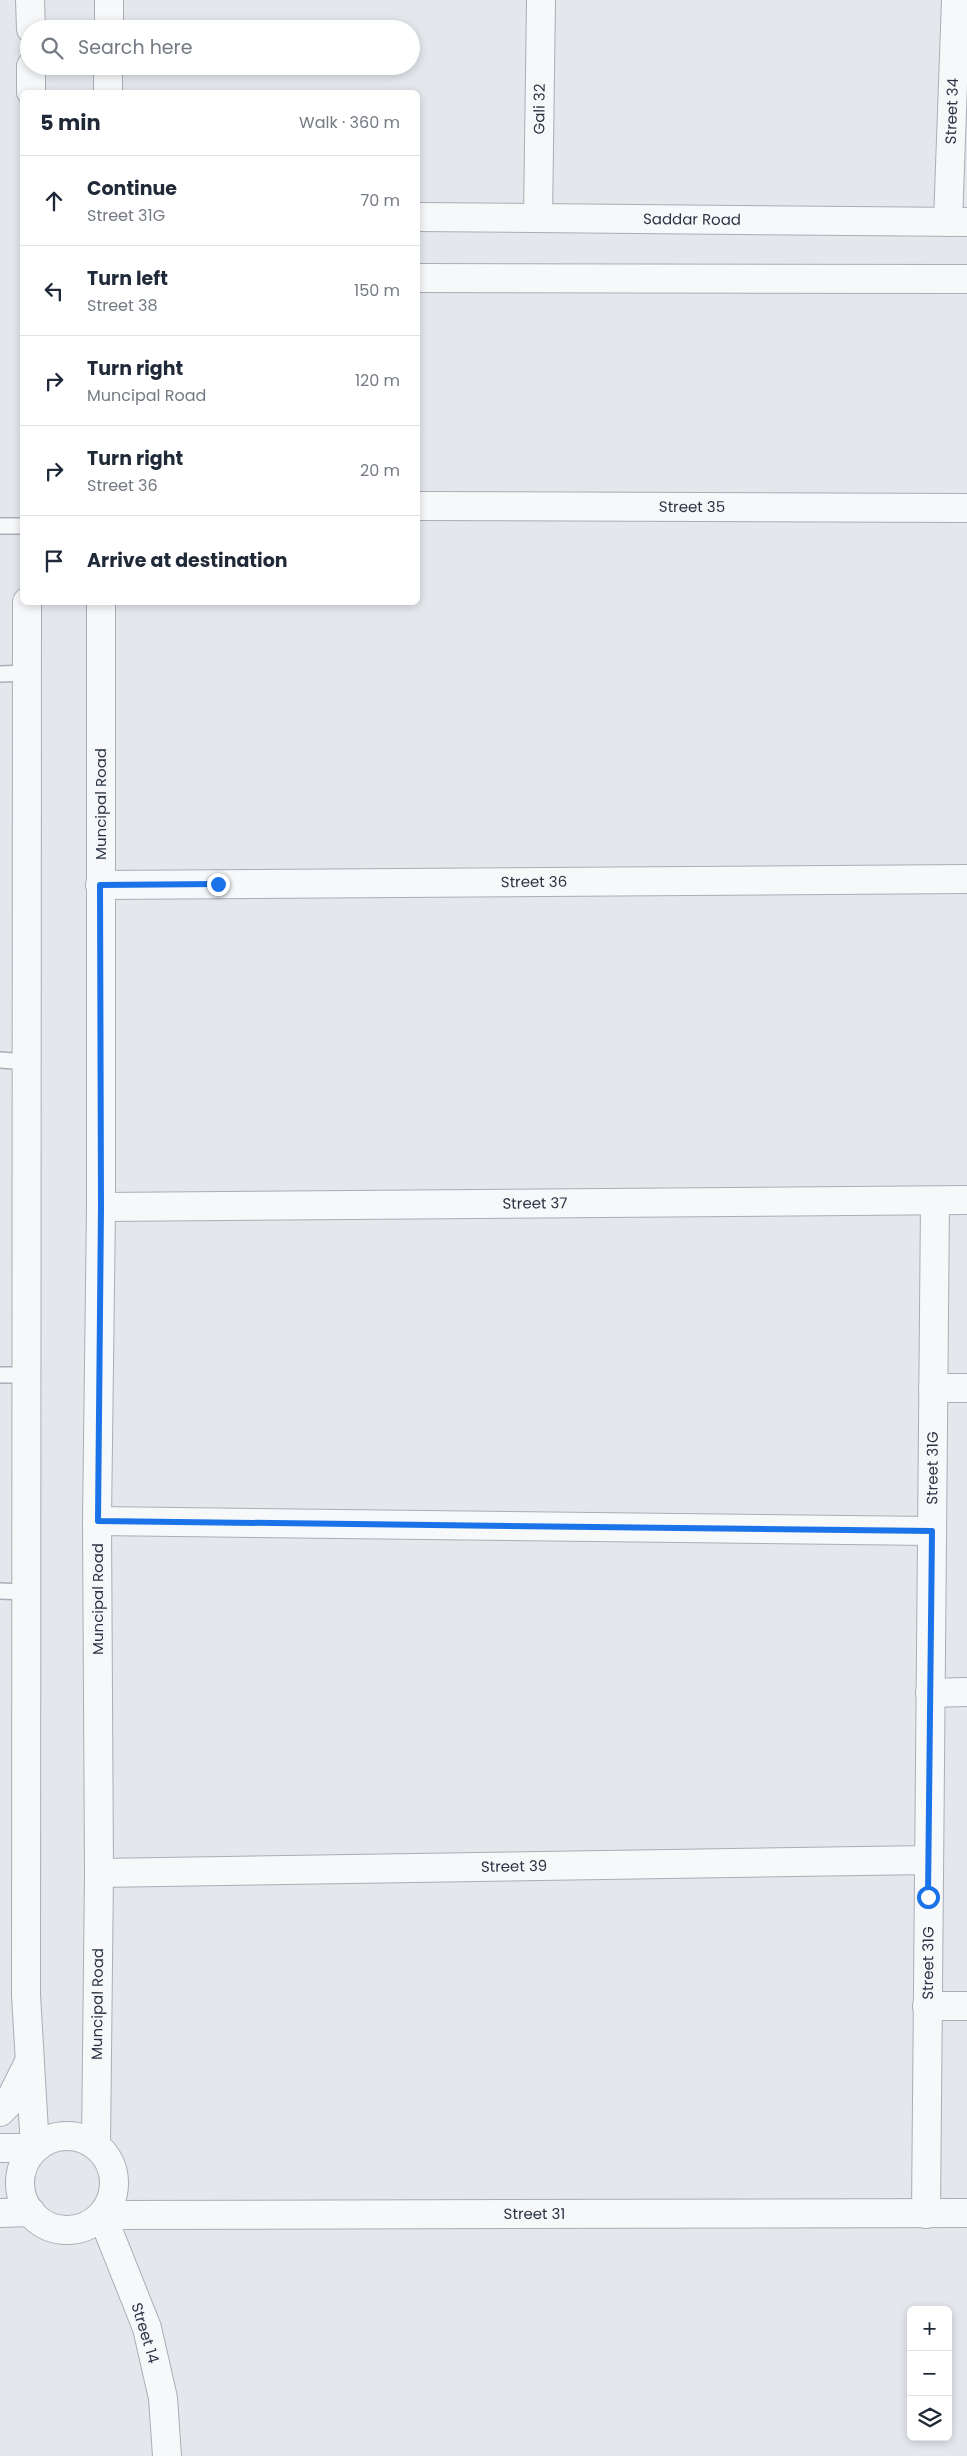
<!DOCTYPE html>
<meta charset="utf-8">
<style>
:root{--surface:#fff;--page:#f2f2f3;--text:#1f2937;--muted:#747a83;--line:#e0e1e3}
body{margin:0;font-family:Poppins,sans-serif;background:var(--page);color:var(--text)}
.controls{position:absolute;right:15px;bottom:15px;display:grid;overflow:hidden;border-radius:8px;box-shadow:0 2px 8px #0003}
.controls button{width:45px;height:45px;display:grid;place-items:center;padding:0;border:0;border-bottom:1px solid var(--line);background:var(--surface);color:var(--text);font:25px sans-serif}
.stop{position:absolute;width:15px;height:15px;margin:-11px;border:4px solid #1a73e8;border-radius:50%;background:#fff}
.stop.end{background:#1a73e8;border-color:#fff;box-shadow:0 1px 5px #0008}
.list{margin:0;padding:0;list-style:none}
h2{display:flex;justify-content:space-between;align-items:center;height:65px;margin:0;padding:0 20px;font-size:21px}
h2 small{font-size:16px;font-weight:400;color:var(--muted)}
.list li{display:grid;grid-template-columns:32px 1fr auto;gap:15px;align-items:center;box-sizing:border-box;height:90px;padding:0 20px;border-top:1px solid var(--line)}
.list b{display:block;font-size:19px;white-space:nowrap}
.list p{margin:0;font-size:16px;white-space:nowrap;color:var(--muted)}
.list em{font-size:16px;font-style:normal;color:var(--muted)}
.icon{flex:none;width:28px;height:28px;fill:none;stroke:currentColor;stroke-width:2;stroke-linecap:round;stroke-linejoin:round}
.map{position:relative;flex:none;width:967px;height:2456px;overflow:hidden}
.search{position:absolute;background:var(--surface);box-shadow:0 2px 8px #0003;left:20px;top:20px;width:400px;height:55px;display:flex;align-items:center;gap:12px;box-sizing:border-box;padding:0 18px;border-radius:28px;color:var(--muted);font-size:19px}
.panel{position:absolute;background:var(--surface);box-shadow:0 2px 8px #0003;left:20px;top:90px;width:400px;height:515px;border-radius:8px}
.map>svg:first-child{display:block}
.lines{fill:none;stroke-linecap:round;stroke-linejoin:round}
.service-casing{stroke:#a9aeb7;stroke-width:18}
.minor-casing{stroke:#a9aeb7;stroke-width:30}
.tertiary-casing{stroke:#a9aeb7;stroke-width:30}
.service{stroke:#f7f8fa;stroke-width:15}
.minor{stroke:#f7f8fa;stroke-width:28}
.tertiary{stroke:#f7f8fa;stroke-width:28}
.route{stroke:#1a73e8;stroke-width:6}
.labels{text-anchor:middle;stroke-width:4;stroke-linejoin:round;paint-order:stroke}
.street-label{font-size:15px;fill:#2b3445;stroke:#f4f6f9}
</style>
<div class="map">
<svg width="967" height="2456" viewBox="0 0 967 2456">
<rect width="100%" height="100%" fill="#e4e7ec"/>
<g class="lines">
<defs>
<g id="service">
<polyline points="0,526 22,526"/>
<polyline points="0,674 27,673"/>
<polyline points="0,1060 27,1062"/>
<polyline points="0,1375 27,1375"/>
<polyline points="0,1591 26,1592"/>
</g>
<g id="minor">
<path id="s1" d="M538,218l3,-218"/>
<path id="s2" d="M948,222l8,-222"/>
<path id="s3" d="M418,506l549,2"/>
<path id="s4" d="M100,885l867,-6"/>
<path id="s5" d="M101,1207l866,-7"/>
<polyline points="933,1388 967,1388"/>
<polyline points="97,1521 932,1531"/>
<polyline points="930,1693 967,1692"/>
<path id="s6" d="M99,1873l830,-13"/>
<polyline points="927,2006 967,2006"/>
<path id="s7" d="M926,2214l9,-1013"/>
<path id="s8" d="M167,2456l-4,-58 -16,-70 -45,-113 865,-2"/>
</g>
<g id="tertiary">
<polyline points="30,0 31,29"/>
<polyline points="109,29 109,0"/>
<polyline points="31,66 31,92"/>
<polyline points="108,92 108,66"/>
<path id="s9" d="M418,217l549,5"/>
<polyline points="418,278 967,279"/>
<polyline points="0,2112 8,2104 29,2062"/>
<circle cx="67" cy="2183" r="47"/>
<path id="s10" d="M96,2145l3,-272 -2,-352 4,-314v-605"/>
<polyline points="0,2148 35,2148 26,1995 27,602"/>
<polyline points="0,2213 31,2212"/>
</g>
</defs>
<use href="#service" class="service-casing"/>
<use href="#minor" class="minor-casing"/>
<use href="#tertiary" class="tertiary-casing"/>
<use href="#service" class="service"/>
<use href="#minor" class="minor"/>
<use href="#tertiary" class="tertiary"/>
</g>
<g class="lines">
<polyline class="route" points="218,884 100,885 101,1207 98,1521 932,1531 928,1897"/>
</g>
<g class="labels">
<g class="street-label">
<text dy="5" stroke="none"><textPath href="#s1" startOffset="109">Gali 32</textPath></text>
<text dy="5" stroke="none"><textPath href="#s2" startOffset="111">Street 34</textPath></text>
<text dy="5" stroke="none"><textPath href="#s9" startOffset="274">Saddar Road</textPath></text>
<text dy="5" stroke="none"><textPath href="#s3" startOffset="274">Street 35</textPath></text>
<text transform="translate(101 804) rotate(-90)" y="5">Muncipal Road</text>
<text dy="5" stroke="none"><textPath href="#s4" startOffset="434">Street 36</textPath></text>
<text dy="5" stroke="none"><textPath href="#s5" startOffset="434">Street 37</textPath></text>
<text dy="5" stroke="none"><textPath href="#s7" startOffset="746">Street 31G</textPath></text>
<text transform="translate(98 1599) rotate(-90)" y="5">Muncipal Road</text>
<text dy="5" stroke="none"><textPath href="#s6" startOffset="415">Street 39</textPath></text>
<text dy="5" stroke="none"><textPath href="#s7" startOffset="251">Street 31G</textPath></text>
<text dy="5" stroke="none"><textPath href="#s10" startOffset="141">Muncipal Road</textPath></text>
<text dy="5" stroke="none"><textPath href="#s8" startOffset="684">Street 31</textPath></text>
<text transform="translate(145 2333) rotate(73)" y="5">Street 14</text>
</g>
</g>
</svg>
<div class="controls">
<button>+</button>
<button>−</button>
<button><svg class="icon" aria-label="layers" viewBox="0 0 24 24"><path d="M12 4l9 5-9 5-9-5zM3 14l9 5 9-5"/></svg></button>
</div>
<div class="stop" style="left:928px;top:1897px"></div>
<div class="stop end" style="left:218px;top:884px"></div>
<div class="search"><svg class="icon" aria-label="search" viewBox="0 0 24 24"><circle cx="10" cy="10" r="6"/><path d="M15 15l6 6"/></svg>Search here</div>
<section class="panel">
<h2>5 min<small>Walk · 360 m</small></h2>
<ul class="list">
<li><svg class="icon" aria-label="ahead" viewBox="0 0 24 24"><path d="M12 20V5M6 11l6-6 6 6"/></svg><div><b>Continue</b><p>Street 31G</p></div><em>70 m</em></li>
<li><svg class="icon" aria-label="left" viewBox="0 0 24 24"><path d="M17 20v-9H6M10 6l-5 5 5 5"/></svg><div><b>Turn left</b><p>Street 38</p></div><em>150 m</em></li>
<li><svg class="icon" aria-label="right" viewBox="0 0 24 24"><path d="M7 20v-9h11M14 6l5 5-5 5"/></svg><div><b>Turn right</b><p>Muncipal Road</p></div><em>120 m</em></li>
<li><svg class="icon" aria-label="right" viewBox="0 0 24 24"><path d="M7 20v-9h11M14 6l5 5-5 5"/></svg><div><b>Turn right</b><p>Street 36</p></div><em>20 m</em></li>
<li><svg class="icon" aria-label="arrive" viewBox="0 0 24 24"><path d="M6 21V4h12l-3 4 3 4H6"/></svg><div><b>Arrive at destination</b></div></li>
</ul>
</section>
</div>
